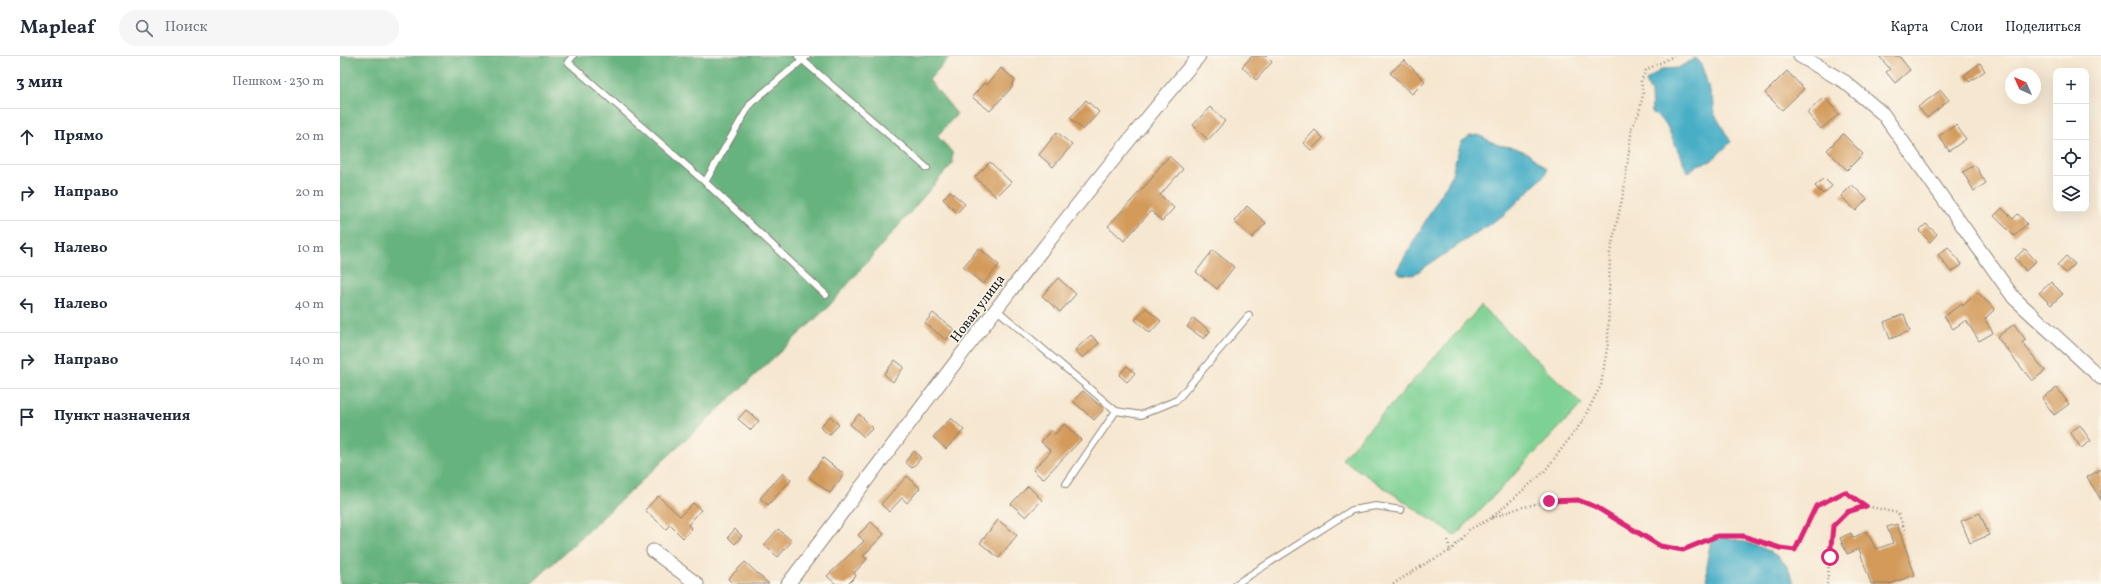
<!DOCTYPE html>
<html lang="ru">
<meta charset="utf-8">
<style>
:root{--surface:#fff;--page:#f6f6f7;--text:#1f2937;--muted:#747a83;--line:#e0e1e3}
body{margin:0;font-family:Vollkorn,serif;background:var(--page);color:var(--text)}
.controls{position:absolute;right:12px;top:12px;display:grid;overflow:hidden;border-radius:8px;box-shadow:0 4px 16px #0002}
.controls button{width:36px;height:36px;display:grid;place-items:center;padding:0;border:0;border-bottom:1px solid var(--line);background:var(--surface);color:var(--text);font:20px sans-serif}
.compass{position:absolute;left:1665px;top:12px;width:36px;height:36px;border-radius:50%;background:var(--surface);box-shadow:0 4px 16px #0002;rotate:315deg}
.stop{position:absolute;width:12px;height:12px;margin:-9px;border:3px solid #db2777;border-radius:50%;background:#fff}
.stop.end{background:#db2777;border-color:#fff;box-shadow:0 1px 4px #0008}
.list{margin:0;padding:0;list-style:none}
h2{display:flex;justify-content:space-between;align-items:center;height:52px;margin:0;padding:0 16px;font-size:17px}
h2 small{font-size:13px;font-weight:400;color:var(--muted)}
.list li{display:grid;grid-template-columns:26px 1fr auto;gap:12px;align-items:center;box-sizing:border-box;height:56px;padding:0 16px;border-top:1px solid var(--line)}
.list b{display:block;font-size:15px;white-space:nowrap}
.list em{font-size:13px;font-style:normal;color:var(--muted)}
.icon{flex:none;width:22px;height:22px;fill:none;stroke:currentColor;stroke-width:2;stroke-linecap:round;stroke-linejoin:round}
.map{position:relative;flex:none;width:1761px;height:528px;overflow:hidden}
header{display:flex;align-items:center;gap:24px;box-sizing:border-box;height:56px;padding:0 20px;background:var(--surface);border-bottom:1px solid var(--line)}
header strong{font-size:19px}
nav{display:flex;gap:22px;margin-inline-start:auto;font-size:14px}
.search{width:280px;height:36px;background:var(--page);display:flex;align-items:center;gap:10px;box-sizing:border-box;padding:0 14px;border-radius:22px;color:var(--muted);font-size:15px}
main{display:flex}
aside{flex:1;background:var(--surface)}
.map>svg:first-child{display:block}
.green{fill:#7ed194;stroke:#4d7658}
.forest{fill:#66b37e;stroke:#41684d}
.water{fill:#47aec6;stroke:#326571}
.building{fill:#d39a5a}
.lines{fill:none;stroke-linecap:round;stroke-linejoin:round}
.lane-casing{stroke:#898276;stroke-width:8}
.street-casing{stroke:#898276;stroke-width:15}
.path{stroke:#898276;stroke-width:2.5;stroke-dasharray:1 3;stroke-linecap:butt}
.lane{stroke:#fff;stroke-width:6}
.street{stroke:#fff;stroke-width:13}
.route{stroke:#db2777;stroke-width:5}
.labels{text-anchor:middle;stroke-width:3;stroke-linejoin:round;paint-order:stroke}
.street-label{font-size:14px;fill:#1c1c1c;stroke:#fbf7ec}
</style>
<header>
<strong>Mapleaf</strong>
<div class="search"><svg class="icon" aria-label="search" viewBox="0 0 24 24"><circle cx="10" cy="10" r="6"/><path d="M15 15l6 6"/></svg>Поиск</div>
<nav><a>Карта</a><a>Слои</a><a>Поделиться</a></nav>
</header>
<main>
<aside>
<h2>3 мин<small>Пешком · 230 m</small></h2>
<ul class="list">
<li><svg class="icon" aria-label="ahead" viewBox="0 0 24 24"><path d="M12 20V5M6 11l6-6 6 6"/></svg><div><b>Прямо</b></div><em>20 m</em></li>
<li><svg class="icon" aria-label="right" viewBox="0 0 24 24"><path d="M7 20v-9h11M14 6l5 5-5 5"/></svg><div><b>Направо</b></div><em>20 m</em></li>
<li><svg class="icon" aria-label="left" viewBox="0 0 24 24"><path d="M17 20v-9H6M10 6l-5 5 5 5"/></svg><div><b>Налево</b></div><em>10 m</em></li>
<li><svg class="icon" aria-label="left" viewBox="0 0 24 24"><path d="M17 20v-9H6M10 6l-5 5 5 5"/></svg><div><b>Налево</b></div><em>40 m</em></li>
<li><svg class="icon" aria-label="right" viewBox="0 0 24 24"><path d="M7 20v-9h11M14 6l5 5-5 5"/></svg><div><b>Направо</b></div><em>140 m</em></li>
<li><svg class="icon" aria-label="arrive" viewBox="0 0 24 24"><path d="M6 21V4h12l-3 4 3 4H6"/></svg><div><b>Пункт назначения</b></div></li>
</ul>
</aside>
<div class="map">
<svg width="1761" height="528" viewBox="0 0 1761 528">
<rect width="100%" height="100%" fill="#fbf7ec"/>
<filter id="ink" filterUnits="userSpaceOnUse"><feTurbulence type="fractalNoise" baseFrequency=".025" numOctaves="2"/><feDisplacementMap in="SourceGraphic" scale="8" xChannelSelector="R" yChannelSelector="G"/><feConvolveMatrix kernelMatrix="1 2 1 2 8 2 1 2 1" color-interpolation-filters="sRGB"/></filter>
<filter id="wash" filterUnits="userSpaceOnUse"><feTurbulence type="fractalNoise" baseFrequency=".012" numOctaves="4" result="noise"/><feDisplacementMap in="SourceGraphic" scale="16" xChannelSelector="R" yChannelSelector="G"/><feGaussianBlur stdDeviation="0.9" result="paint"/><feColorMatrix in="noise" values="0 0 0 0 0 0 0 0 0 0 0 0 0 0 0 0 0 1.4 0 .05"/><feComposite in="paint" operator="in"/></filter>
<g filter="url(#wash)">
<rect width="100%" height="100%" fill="#f6e7d0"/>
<polygon class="green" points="1141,250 1242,348 1115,480 1002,403"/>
<polygon class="forest" points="0,0 610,0 589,24 617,58 597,80 612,96 612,108 488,251 191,528 0,528"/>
<g class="water">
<polygon points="1355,2 1359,5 1362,11 1374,48 1374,57 1391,86 1371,105 1357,109 1348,117 1326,68 1312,56 1311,37 1306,25 1322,13 1338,12"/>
<polygon points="1138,79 1158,89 1176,92 1187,97 1207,113 1205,119 1165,158 1073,219 1060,218 1057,214 1111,121 1121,86 1130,80"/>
<path d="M1384,481c29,7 64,13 70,47h-86c-2,-16 -2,-28 4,-43z"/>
</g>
<g id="blocks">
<g class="building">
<polygon points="912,0 926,0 932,6 916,24 902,11"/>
<polygon points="1539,0 1559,0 1570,14 1555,27 1546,16 1550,13"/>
<polygon points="1064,4 1085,25 1072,38 1050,17"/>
<polygon points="1640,7 1645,15 1629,26 1624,19"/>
<polygon points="661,12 675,24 672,29 673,30 650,55 632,41 644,27 647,29"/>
<polygon points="1447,15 1464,33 1442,54 1425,37"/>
<polygon points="1601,34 1609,44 1587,62 1578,51"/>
<polygon points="1484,41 1499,58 1481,73 1467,57"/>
<polygon points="746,44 759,56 743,74 730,62"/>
<polygon points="870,51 885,65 868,84 853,69"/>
<polygon points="1616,69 1626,83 1609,95 1599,80"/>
<polygon points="975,74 983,82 971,94 963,87"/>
<polygon points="717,76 732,89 713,111 699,99"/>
<polygon points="1503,78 1523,98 1507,114 1487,94"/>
<polygon points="829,100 843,113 820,139 834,152 822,165 811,155 784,185 768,170 814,120 813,119"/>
<polygon points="650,106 671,126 656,141 635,121"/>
<polygon points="1635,109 1646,127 1634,135 1623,116"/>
<polygon points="1484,122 1492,130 1483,138 1475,130"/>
<polygon points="1512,129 1527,143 1516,155 1501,140"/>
<polygon points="610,135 625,148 617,157 603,143"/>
<polygon points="907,150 926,167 912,182 894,165"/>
<polygon points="1662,152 1673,163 1678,158 1687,168 1674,180 1654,160"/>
<polygon points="1586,168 1597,178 1590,186 1579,175"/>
<polygon points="1608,191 1622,209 1611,216 1598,199"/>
<polygon points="639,192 659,209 643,228 623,211"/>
<polygon points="1685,193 1696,205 1686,215 1675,202"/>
<polygon points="873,194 894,211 877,233 856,216"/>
<polygon points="1726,200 1735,208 1726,217 1717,209"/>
<polygon points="718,222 736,238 720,256 702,240"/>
<polygon points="1711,226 1723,238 1711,249 1699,237"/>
<polygon points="1637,236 1655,253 1645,263 1653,277 1639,285 1626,264 1613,273 1604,260 1622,248 1623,250"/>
<polygon points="806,252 821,265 810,277 795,264"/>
<polygon points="593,257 615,274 606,284 585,267"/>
<polygon points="1564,258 1570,275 1550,283 1544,266"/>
<polygon points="853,262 870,275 864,283 847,271"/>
<polygon points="1674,268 1686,284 1682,286 1705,315 1692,325 1657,281"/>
<polygon points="751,279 759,287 743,302 735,294"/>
<polygon points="555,304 564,311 553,326 544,318"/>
<polygon points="787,310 795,317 787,326 779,319"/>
<polygon points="1717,332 1729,348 1714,359 1702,342"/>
<polygon points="743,335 764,353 754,364 733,345"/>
<polygon points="406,354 419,365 411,374 398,363"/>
<polygon points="519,358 533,372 524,381 510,368"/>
<polygon points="490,360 499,369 489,379 480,371"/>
<polygon points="611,362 624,374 606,393 593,381"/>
<polygon points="724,368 741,384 703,423 693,414 711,395 701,386 711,374 715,378"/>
<polygon points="1740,369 1751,385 1741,392 1730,376"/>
<polygon points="574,395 581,402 572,412 565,406"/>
<polygon points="483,402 504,418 490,437 469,421"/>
<polygon points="1761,413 1761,444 1747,421"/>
<polygon points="443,417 451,424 428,449 420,442"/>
<polygon points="567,420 580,432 567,447 562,442 549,456 541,448"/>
<polygon points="688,430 702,444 686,461 671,448"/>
<polygon points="318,440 340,460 353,447 361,454 348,469 352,473 343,482 330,469 326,473 305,454"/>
<polygon points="1640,457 1649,479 1630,487 1621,465"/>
<polygon points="658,464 677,479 659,502 640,487"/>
<polygon points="531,466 544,478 523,500 527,503 514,517 516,520 508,528 496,528 487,520 524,485 518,479"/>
<polygon points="1557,468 1575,519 1549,528 1531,528 1519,493 1507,498 1500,482 1511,477 1513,482 1526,475 1536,493 1553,487 1547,471"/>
<polygon points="395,473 402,480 395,488 388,481"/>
<polygon points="438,473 452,485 438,501 424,489"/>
<polygon points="405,506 429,528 393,528 388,523"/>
</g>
</g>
</g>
<g filter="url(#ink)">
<use href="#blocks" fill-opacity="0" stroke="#898276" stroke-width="1"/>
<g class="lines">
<defs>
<g id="lane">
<polyline points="233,0 228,6 365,126 411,47 467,0"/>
<polyline points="458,0 587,112"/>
<polyline points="365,126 486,239"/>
<polyline points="656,253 776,355 801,359 837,344 909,259"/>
<polyline points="726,428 776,355"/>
<polyline points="896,528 1012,454 1036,450 1061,454"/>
</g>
<g id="street">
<polyline points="1460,0 1505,26 1543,58 1674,242 1761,322"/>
<polyline points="313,495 357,528"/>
<path d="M448,528c135,-178 267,-358 411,-528"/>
</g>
</defs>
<use href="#lane" class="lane-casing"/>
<use href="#street" class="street-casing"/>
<g class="path">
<polyline points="1152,462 1179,452 1209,445 1238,444 1256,451 1321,490 1343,493 1377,479 1403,480 1440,492 1455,494 1476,450 1505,436 1526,450"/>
<polyline points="1110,495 1130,473 1150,463 1204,416 1242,366 1261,329 1268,287 1270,197 1284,134 1292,71 1299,57 1303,38 1301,25 1306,14 1334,0"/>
<polyline points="1053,528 1088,506 1110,495 1108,483"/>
<polyline points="1487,528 1493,470 1507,456 1526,450 1558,457 1566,477"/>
</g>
<use href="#lane" class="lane"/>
<use href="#street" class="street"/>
</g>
</g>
<g class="lines" filter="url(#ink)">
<polyline class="route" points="1209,445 1238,444 1256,451 1320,490 1343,494 1377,480 1403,480 1440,492 1455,494 1476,450 1505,436 1526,450 1507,456 1493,470 1490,501"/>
</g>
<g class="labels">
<g class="street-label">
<text transform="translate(637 252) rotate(-53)" y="5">Новая улица</text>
</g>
</g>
</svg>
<div class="controls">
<button>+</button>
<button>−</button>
<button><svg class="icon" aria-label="locate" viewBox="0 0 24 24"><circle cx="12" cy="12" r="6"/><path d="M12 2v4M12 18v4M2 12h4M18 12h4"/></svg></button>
<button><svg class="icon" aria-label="layers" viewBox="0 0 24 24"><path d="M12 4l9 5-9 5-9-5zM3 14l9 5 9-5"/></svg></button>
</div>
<svg class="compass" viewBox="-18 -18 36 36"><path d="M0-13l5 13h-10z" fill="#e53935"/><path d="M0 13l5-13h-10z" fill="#747a83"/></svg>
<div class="stop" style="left:1490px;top:501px"></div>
<div class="stop end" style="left:1209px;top:445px"></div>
</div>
</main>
